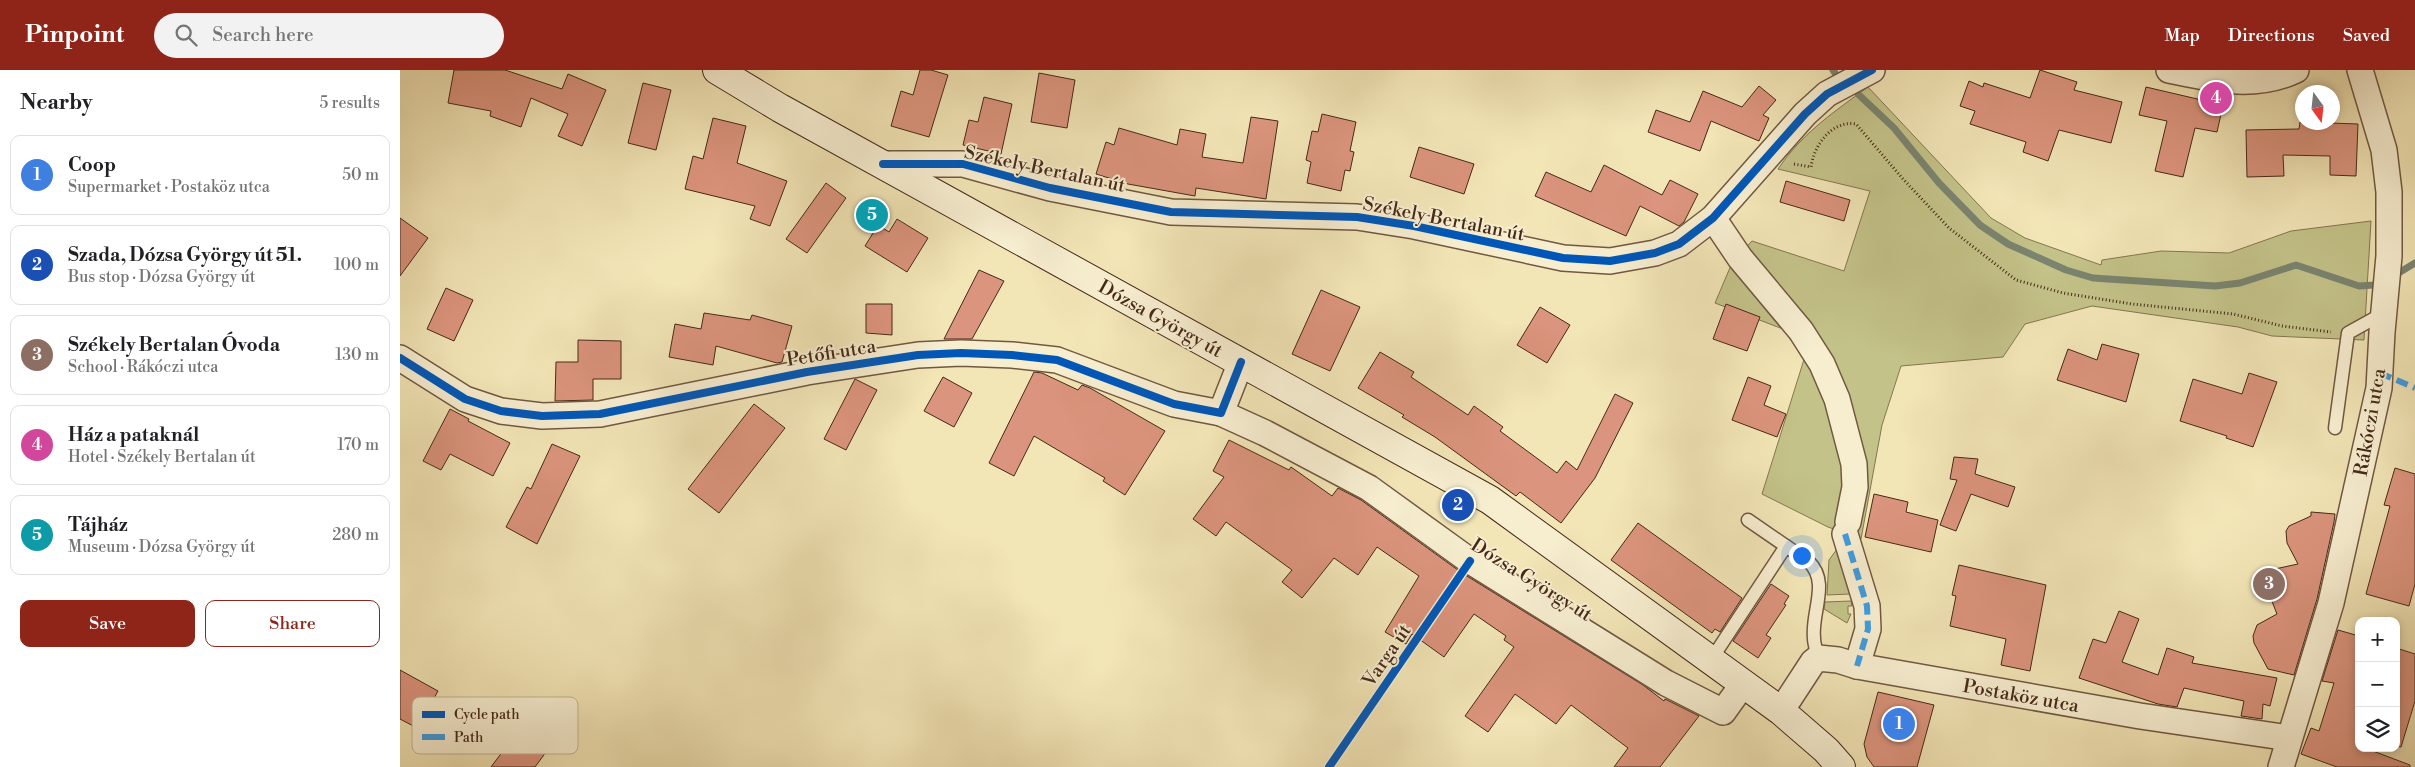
<!DOCTYPE html>
<meta charset="utf-8">
<style>
:root{--surface:#fff;--page:#f2f2f2;--text:#202124;--muted:#757577;--line:#e0e0e0;--accent:#8f2418}
body{margin:0;font-family:"Libre Bodoni",serif;background:var(--page);color:var(--text)}
.controls{position:absolute;right:15px;bottom:15px;display:grid;overflow:hidden;border-radius:10px;box-shadow:0 2px 8px #0003}
.controls button{width:45px;height:45px;display:grid;place-items:center;padding:0;border:0;border-bottom:1px solid var(--line);background:var(--surface);color:var(--text);font:25px sans-serif}
.compass{position:absolute;left:1895px;top:15px;width:45px;height:45px;border-radius:50%;background:var(--surface);box-shadow:0 2px 8px #0003;rotate:165deg}
.you{position:absolute;left:1401px;top:485px;width:18px;height:18px;margin:-12px;border:4px solid #fff;border-radius:50%;background:#1a73e8;box-shadow:0 0 0 8px #1a73e833}
.badge{display:grid;place-items:center;width:32px;height:32px;border-radius:50%;background:var(--accent);color:#fff;font-size:16px;font-weight:700}
.pin{position:absolute;translate:-50% -50%;border:2px solid #fff;box-shadow:0 1px 5px #0006}
.list{margin:0;padding:0;list-style:none}
h2{display:flex;justify-content:space-between;align-items:center;height:65px;margin:0;padding:0 20px;font-size:21px}
h2 small{font-size:16px;font-weight:400;color:var(--muted)}
.list li{display:grid;grid-template-columns:32px 1fr auto;gap:15px;align-items:center;box-sizing:border-box;height:80px;margin:0 10px 10px;padding:0 10px;border:1px solid var(--line);border-radius:10px}
.list b{display:block;font-size:19px;white-space:nowrap}
.list p{margin:0;font-size:16px;white-space:nowrap;color:var(--muted)}
.list em{font-size:16px;font-style:normal;color:var(--muted)}
.actions{display:flex;gap:10px;padding:15px 20px}
.actions a{flex:1;padding:11px 0;border:1px solid var(--accent);border-radius:10px;text-align:center;font-size:18px;color:var(--accent)}
.actions .main{background:var(--accent);color:#fff}
.icon{flex:none;width:28px;height:28px;fill:none;stroke:currentColor;stroke-width:2;stroke-linecap:round;stroke-linejoin:round}
.map{position:relative;flex:none;width:2015px;height:697px;overflow:hidden}
header{display:flex;align-items:center;gap:30px;box-sizing:border-box;height:70px;padding:0 25px;background:var(--accent);color:#fff}
header strong{font-size:24px}
nav{display:flex;gap:28px;margin-inline-start:auto;font-size:18px}
.search{width:350px;height:45px;background:var(--page);display:flex;align-items:center;gap:12px;box-sizing:border-box;padding:0 18px;border-radius:28px;color:var(--muted);font-size:19px}
main{display:flex}
aside{flex:1;background:var(--surface)}
.map>svg:first-child{display:block}
.green{fill:#c3c288;stroke:#847650}
.lines{fill:none;stroke-linecap:round;stroke-linejoin:round}
.stream{stroke:#7a846f;stroke-width:7}
.building{fill:#db947d;stroke:#462919}
.lane-casing{stroke:#715840;stroke-width:15}
.street-casing{stroke:#715840;stroke-width:28}
.secondary-casing{stroke:#462919;stroke-width:30}
.path{stroke:#462919;stroke-width:3;stroke-dasharray:1 2.5;stroke-linecap:butt}
.lane{stroke:#f7eed0;stroke-width:12}
.street{stroke:#f7eed0;stroke-width:25}
.secondary{stroke:#f7eed0;stroke-width:28}
.quiet{stroke:#409cdf;stroke-width:6;stroke-dasharray:12 6;stroke-linecap:butt}
.cycleway-casing{stroke:#f7eed0;stroke-width:11}
.cycleway{stroke:#0057b8;stroke-width:8}
.labels{text-anchor:middle;stroke-width:4;stroke-linejoin:round;paint-order:stroke}
.street-label{font-size:19px;fill:#462919;stroke:#f7eed0}
.key{fill:#f7eed0;stroke:#c2b399;stroke-width:1}
.key-label{font-size:14px;fill:#462919}
</style>
<header>
<strong>Pinpoint</strong>
<div class="search"><svg class="icon" aria-label="search" viewBox="0 0 24 24"><circle cx="10" cy="10" r="6"/><path d="M15 15l6 6"/></svg>Search here</div>
<nav><a>Map</a><a>Directions</a><a>Saved</a></nav>
</header>
<main>
<aside>
<h2>Nearby<small>5 results</small></h2>
<ul class="list">
<li><span class="badge" style="background:#3f7fe0">1</span><div><b>Coop</b><p>Supermarket · Postaköz utca</p></div><em>50 m</em></li>
<li><span class="badge" style="background:#1a4fb4">2</span><div><b>Szada, Dózsa György út 51.</b><p>Bus stop · Dózsa György út</p></div><em>100 m</em></li>
<li><span class="badge" style="background:#8d6e63">3</span><div><b>Székely Bertalan Óvoda</b><p>School · Rákóczi utca</p></div><em>130 m</em></li>
<li><span class="badge" style="background:#d1479c">4</span><div><b>Ház a pataknál</b><p>Hotel · Székely Bertalan út</p></div><em>170 m</em></li>
<li><span class="badge" style="background:#0f9aa8">5</span><div><b>Tájház</b><p>Museum · Dózsa György út</p></div><em>280 m</em></li>
</ul>
<div class="actions"><a class="main">Save</a><a>Share</a></div>
</aside>
<div class="map">
<svg width="2015" height="697" viewBox="0 0 2015 697">
<rect width="100%" height="100%" fill="#f2e5b6"/>
<filter id="stains"><feTurbulence type="fractalNoise" baseFrequency=".004" numOctaves="4"/><feColorMatrix values="0 0 0 0 .2 0 0 0 0 .09 0 0 0 0 .02 0 0 0 .5 -.17"/></filter>
<radialGradient id="worn" r=".72"><stop offset=".6" stop-color="#630" stop-opacity="0"/><stop offset="1" stop-color="#630" stop-opacity=".3"/></radialGradient>
<g class="green">
<path d="M1468,17l123,131 34,20 76,27 1,-5 59,-9 68,2 62,-22 80,-10 -7,119 -92,-4 -34,-9 -146,-21 -67,18 -22,33 -102,9 -19,59 -21,114 -33,-12 -66,-33 44,-141 -10,-19 -81,-31 17,-40 20,-22 92,30 26,-80 -92,-22c23,-35 57,-58 90,-82z"/>
<polygon points="1443,471 1450,524 1427,525 1429,490"/>
<polygon points="1451,531 1452,536 1448,536 1448,544 1451,544 1447,553 1424,539 1425,532"/>
</g>
<g class="lines">
<g class="stream">
<polyline points="1433,0 1435,3"/>
<polyline points="1458,24 1494,58 1539,113 1580,155 1608,174 1666,200 1693,208 1815,216 1840,213 1896,195 1959,216 1974,215 1982,211"/>
<polyline points="1992,207 2015,193"/>
</g>
</g>
<g class="building">
<polygon points="54,0 105,0 162,19 168,4 206,20 182,76 158,66 168,44 131,28 121,57 90,46 91,41 48,33"/>
<polygon points="520,0 531,0 548,5 529,67 491,56 501,21 513,25"/>
<polygon points="1640,0 1677,12 1674,20 1722,32 1711,73 1659,60 1648,91 1623,82 1626,72 1570,54 1575,41 1560,36 1569,11 1583,17 1584,13 1630,28"/>
<polygon points="639,3 675,10 667,58 631,52"/>
<polygon points="243,13 271,20 256,80 228,73"/>
<polygon points="1359,16 1376,30 1363,45 1369,48 1359,71 1311,51 1300,81 1248,62 1256,40 1290,52 1303,21 1342,37"/>
<polygon points="1746,17 1823,35 1817,62 1795,58 1783,107 1755,101 1767,51 1739,45"/>
<polygon points="584,27 612,34 601,84 563,75 569,50 578,52"/>
<polygon points="922,44 956,52 950,81 954,82 950,101 945,100 941,121 907,113 911,92 906,90 912,61 918,62"/>
<polygon points="851,47 878,51 866,129 796,118 795,126 728,114 696,104 706,72 714,75 719,58 777,75 780,59 806,64 802,87 843,93"/>
<polygon points="313,48 346,56 337,93 387,111 370,156 350,149 355,136 285,119 293,86 303,89"/>
<polygon points="1900,52 1958,54 1956,106 1930,105 1930,86 1883,85 1884,106 1847,107 1846,60 1899,59"/>
<polygon points="1019,77 1074,94 1064,124 1010,107"/>
<polygon points="1204,95 1262,125 1270,110 1298,124 1284,152 1279,156 1240,136 1226,166 1135,126 1146,102 1191,122"/>
<polygon points="1386,111 1450,130 1444,151 1380,132"/>
<polygon points="426,113 446,128 407,183 386,169"/>
<polygon points="0,148 28,168 0,206"/>
<polygon points="497,149 528,168 507,202 465,176 478,155 489,162"/>
<polygon points="579,200 604,211 572,269 544,269"/>
<polygon points="46,218 73,230 54,271 27,259"/>
<polygon points="921,220 960,237 930,301 892,284"/>
<polygon points="466,234 492,234 492,265 466,263"/>
<polygon points="1326,234 1360,247 1347,281 1313,269"/>
<polygon points="1140,237 1170,255 1147,293 1117,275"/>
<polygon points="304,243 350,250 352,245 392,256 382,292 377,293 316,276 313,295 269,287 275,254 301,259"/>
<polygon points="178,270 221,271 221,309 193,309 193,330 155,331 156,292 178,292"/>
<polygon points="1702,274 1739,284 1726,332 1657,310 1668,279 1697,290"/>
<polygon points="980,282 1014,302 1011,307 1068,345 1074,336 1103,357 1100,361 1157,403 1166,391 1177,400 1215,324 1233,333 1195,408 1161,453 1120,422 1116,426 1035,367 1002,347 1004,345 958,318"/>
<polygon points="634,302 642,303 678,320 682,315 690,318 765,361 725,425 703,411 705,408 634,366 614,406 589,393"/>
<polygon points="1849,303 1877,312 1853,377 1826,368 1827,366 1780,351 1793,309 1842,324"/>
<polygon points="543,307 572,323 554,357 524,341"/>
<polygon points="1348,307 1371,316 1364,335 1386,344 1377,367 1332,350"/>
<polygon points="455,309 477,320 446,380 424,369"/>
<polygon points="354,334 385,358 319,443 288,419"/>
<polygon points="50,339 69,349 68,351 110,373 93,406 50,384 41,400 23,391"/>
<polygon points="829,370 889,400 891,397 932,426 938,418 961,430 1062,503 1243,615 1264,631 1265,629 1299,646 1260,697 1214,697 1228,678 1171,635 1156,654 1115,624 1088,662 1065,646 1114,577 1104,570 1106,566 1074,544 1044,587 1012,564 1006,574 985,562 1019,506 977,477 958,505 934,488 902,528 882,512 892,500 826,452 816,466 793,449 824,407 813,401"/>
<polygon points="152,374 180,386 137,474 106,457 127,417 131,419"/>
<polygon points="1554,387 1578,389 1575,404 1615,417 1608,437 1571,424 1556,461 1540,455 1557,410 1550,409"/>
<polygon points="1995,398 2015,404 2015,514 2009,536 1966,524 1990,436 1984,435"/>
<polygon points="1474,424 1508,432 1506,442 1538,450 1531,482 1465,467"/>
<polygon points="1911,442 1935,444 1934,452 1917,529 1894,605 1868,599 1854,573 1853,566 1857,555 1877,544 1867,519 1867,507 1875,499 1898,494 1887,473 1886,461 1889,456 1911,446"/>
<polygon points="1238,453 1342,528 1320,562 1315,559 1312,563 1211,490"/>
<polygon points="1559,495 1646,515 1630,601 1601,595 1606,569 1550,556 1556,526 1552,525"/>
<polygon points="1371,514 1389,526 1384,534 1386,535 1366,565 1371,568 1358,588 1333,571"/>
<polygon points="1719,541 1739,549 1722,592 1758,605 1767,578 1794,587 1792,593 1877,608 1870,636 1863,634 1862,649 1841,646 1844,631 1784,618 1777,637 1758,634 1679,608 1693,569 1706,573"/>
<polygon points="1938,560 1959,566 1959,678 1965,678 2010,695 2010,697 1937,697 1901,684 1911,658 1919,661 1934,613 1922,611"/>
<polygon points="1996,578 2015,584 2015,631 2001,677 1996,676"/>
<polygon points="0,600 38,621 17,658 0,649"/>
<polygon points="1478,622 1534,635 1517,697 1474,697 1467,687 1464,674"/>
<polygon points="121,657 149,678 135,697 91,697"/>
</g>
<g class="lines">
<defs>
<g id="lane">
<polyline points="1935,358 1948,263 1984,243"/>
<path d="M1348,450l61,42c21,20 2,51 5,76 0,7 3,13 4,20"/>
<polyline points="1311,590 1386,476"/>
</g>
<g id="street">
<path d="M1769,0c43,9 85,20 127,0"/>
<polyline points="483,94 563,94 650,118 771,142 957,147 1014,156 1163,188 1210,191 1255,183 1279,174 1313,148 1405,44 1427,24 1472,0"/>
<polyline points="1313,148 1340,188 1401,261 1422,294 1437,329 1454,394 1455,417 1448,452"/>
<polyline points="0,288 65,329 101,341 142,346 200,344 407,302 518,285 561,283 612,285 657,290 774,334 821,343 841,292"/>
<polyline points="821,343 865,363 969,418 1070,491 1266,613 1323,642 1343,614"/>
<polyline points="1445,464 1467,536 1468,559 1457,596"/>
<polyline points="1381,641 1413,592 1418,588 1438,590 1457,596 1740,646 1889,668"/>
<polyline points="1881,697 1931,533 1979,318 1982,262 1989,186 1989,122 1984,80 1960,0"/>
</g>
<polyline id="secondary" points="317,0 380,38 1090,430 1381,641 1426,680 1441,697"/>
</defs>
<use href="#lane" class="lane-casing"/>
<use href="#street" class="street-casing"/>
<use href="#secondary" class="secondary-casing"/>
<path class="path" d="M1394,94l17,3c3,-22 21,-47 45,-43l47,55 46,49 67,52 47,13 69,11 101,10 49,12 49,6"/>
<use href="#lane" class="lane"/>
<use href="#street" class="street"/>
<use href="#secondary" class="secondary"/>
<g class="quiet">
<polyline points="1980,303 2015,318"/>
<polyline points="1445,464 1467,536 1468,559 1457,596"/>
</g>
<defs>
<g id="cycleway">
<polyline points="483,94 563,94 650,118 771,142 957,147 1014,156 1163,188 1210,191 1255,183 1279,174 1313,148 1405,44 1427,24 1472,0"/>
<polyline points="0,288 65,329 101,341 142,346 200,344 407,302 518,285 561,283 612,285 657,290 774,334 821,343 841,292"/>
<polyline points="929,697 1070,491"/>
</g>
</defs>
<use href="#cycleway" class="cycleway-casing"/>
<use href="#cycleway" class="cycleway"/>
</g>
<g class="labels">
<g class="street-label">
<text transform="translate(645 98) rotate(12)" y="7">Székely Bertalan út</text>
<text transform="translate(1044 148) rotate(11)" y="7">Székely Bertalan út</text>
<text transform="translate(761 248) rotate(29)" y="7">Dózsa György út</text>
<text transform="translate(431 282) rotate(-9)" y="7">Petőfi utca</text>
<text transform="translate(1969 352) rotate(-80)" y="7">Rákóczi utca</text>
<text transform="translate(1132 509) rotate(32)" y="7">Dózsa György út</text>
<text transform="translate(986 585) rotate(-56)" y="7">Varga út</text>
<text transform="translate(1621 625) rotate(10)" y="7">Postaköz utca</text>
</g>
</g>
<rect x="12" y="627" width="166" height="57" rx="8" class="key"/>
<rect x="22" y="641" width="23" height="7" fill="#0057b8"/>
<rect x="22" y="664" width="23" height="6" fill="#409cdf"/>
<g class="key-label">
<text x="54" y="649">Cycle path</text>
<text x="54" y="672">Path</text>
</g>
<rect width="100%" height="100%" filter="url(#stains)"/>
<rect width="100%" height="100%" fill="url(#worn)"/>
</svg>
<div class="controls">
<button>+</button>
<button>−</button>
<button><svg class="icon" aria-label="layers" viewBox="0 0 24 24"><path d="M12 4l9 5-9 5-9-5zM3 14l9 5 9-5"/></svg></button>
</div>
<svg class="compass" viewBox="-18 -18 36 36"><path d="M0-13l5 13h-10z" fill="#e53935"/><path d="M0 13l5-13h-10z" fill="#757577"/></svg>
<div class="you"></div>
<div class="pin badge" style="left:1499px;top:654px;background:#3f7fe0">1</div>
<div class="pin badge" style="left:1058px;top:435px;background:#1a4fb4">2</div>
<div class="pin badge" style="left:1869px;top:514px;background:#8d6e63">3</div>
<div class="pin badge" style="left:1816px;top:28px;background:#d1479c">4</div>
<div class="pin badge" style="left:472px;top:145px;background:#0f9aa8">5</div>
</div>
</main>
